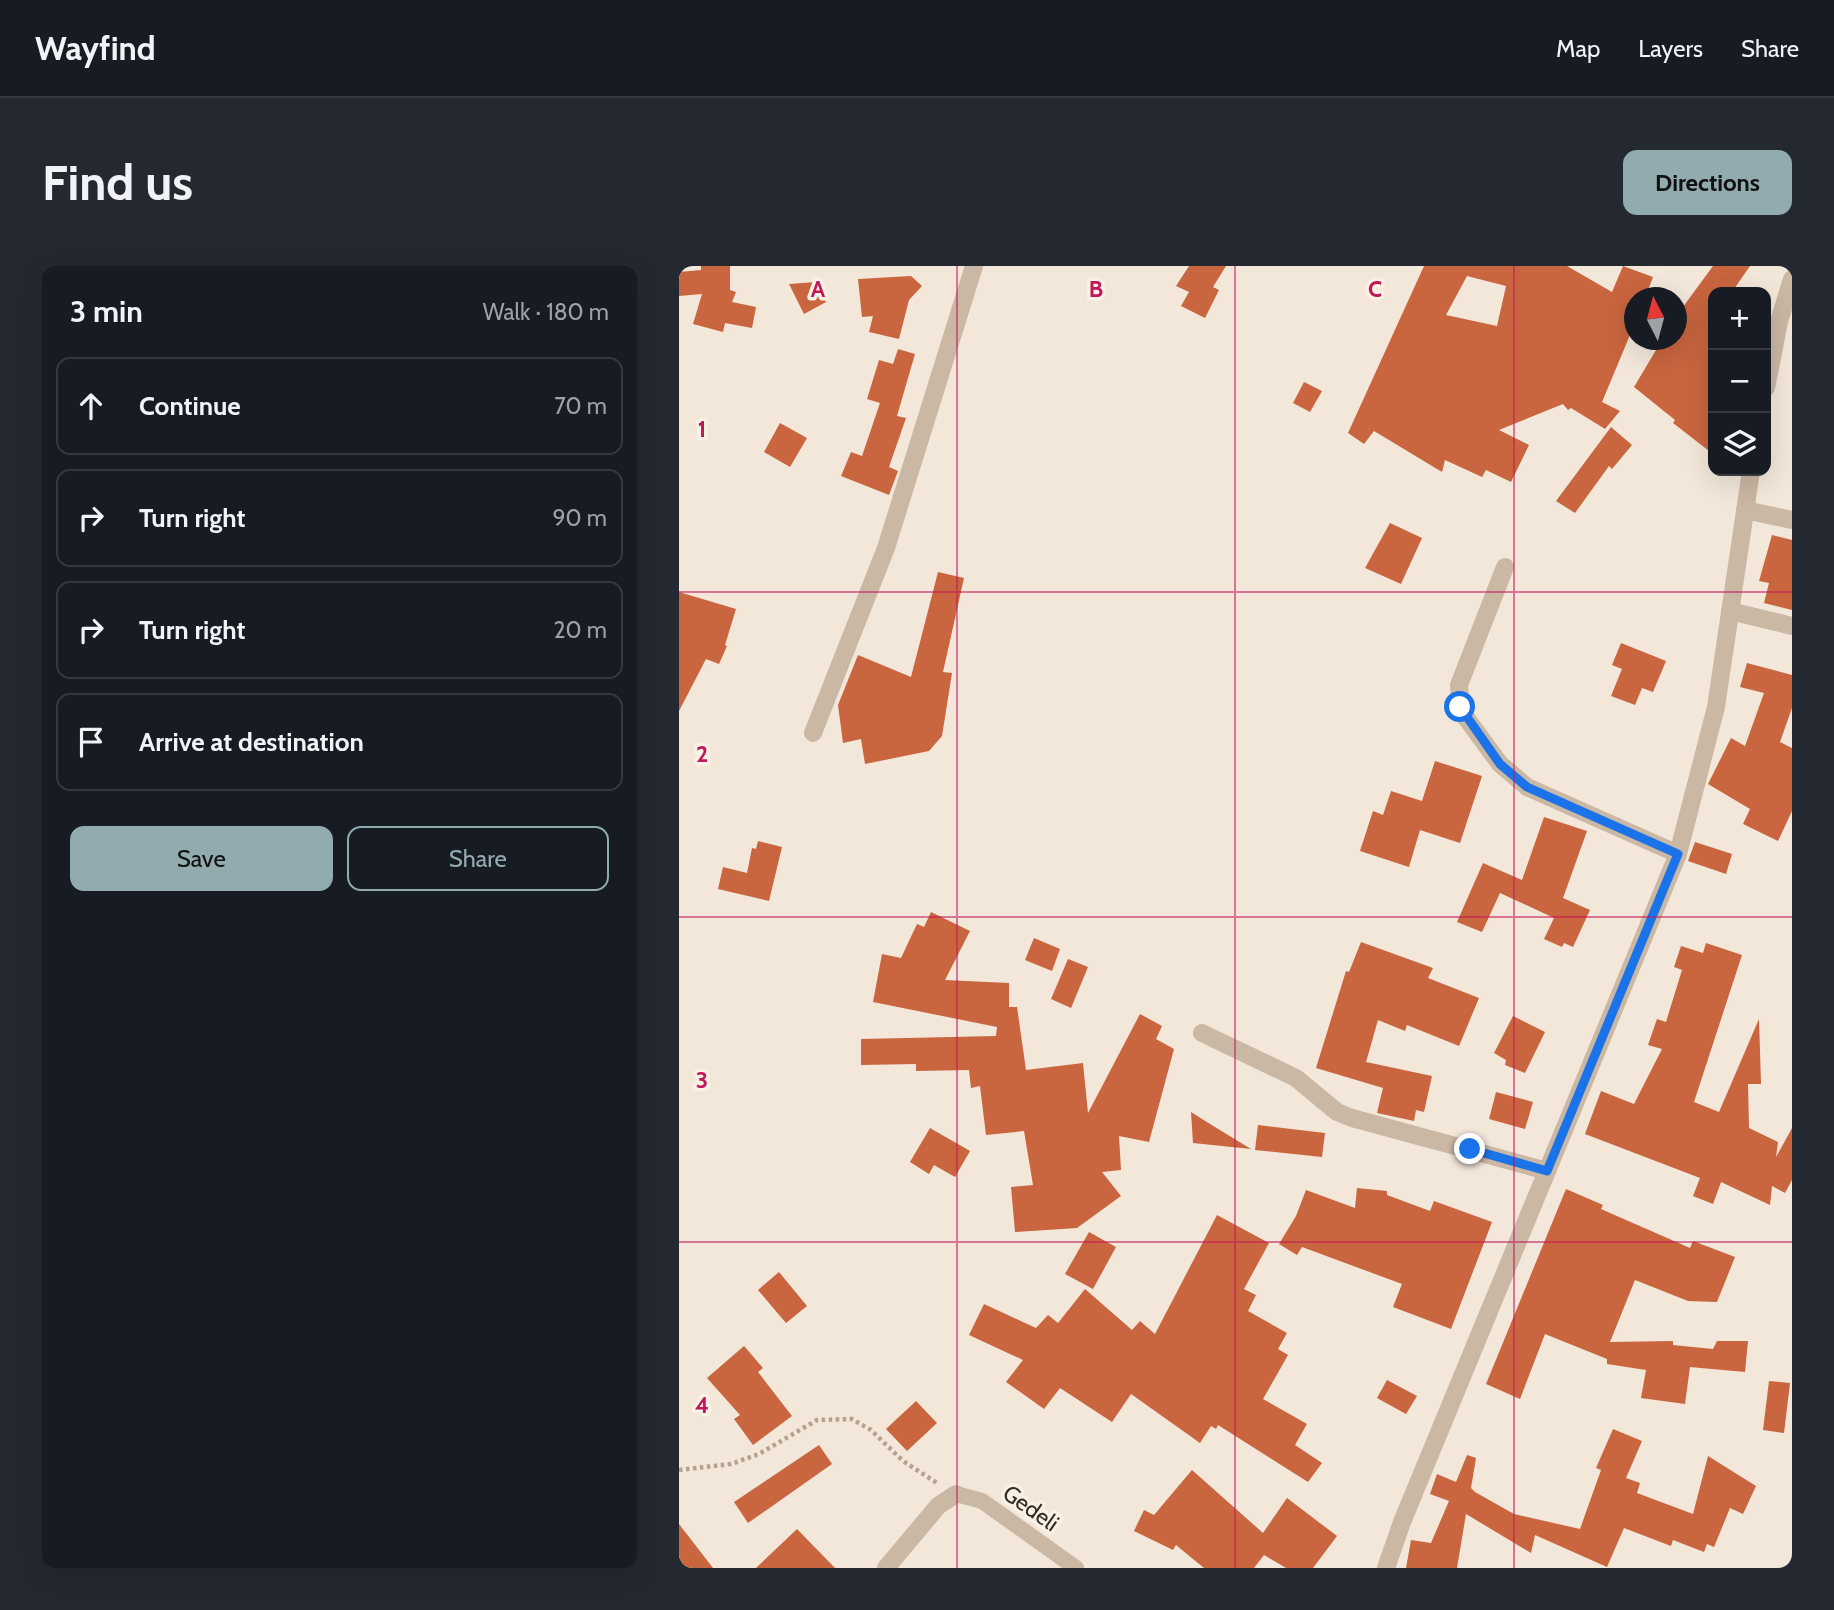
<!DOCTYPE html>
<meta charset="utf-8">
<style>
:root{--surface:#171b24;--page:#242831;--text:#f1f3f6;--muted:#9ea1a6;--line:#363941;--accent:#91abaf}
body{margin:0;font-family:Cabin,sans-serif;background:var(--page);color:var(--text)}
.controls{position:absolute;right:21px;top:21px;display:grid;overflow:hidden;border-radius:14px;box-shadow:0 7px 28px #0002}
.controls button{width:63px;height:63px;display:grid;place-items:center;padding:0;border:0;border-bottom:2px solid var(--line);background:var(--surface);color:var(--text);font:35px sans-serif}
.compass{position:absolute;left:945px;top:21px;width:63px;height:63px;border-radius:50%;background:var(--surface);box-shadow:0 7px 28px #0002;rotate:354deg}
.stop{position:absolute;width:21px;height:21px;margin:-16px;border:5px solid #1a73e8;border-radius:50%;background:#fff}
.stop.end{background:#1a73e8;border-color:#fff;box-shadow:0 2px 7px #0008}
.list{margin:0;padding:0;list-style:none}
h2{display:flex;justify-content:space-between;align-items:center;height:91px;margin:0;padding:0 28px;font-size:30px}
h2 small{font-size:23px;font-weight:400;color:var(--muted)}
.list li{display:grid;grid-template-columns:46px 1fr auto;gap:21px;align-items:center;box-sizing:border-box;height:98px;margin:0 14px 14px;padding:0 14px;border:2px solid var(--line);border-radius:14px}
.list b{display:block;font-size:26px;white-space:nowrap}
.list em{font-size:23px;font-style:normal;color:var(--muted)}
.actions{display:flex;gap:14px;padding:21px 28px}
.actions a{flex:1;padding:16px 0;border:2px solid var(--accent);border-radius:14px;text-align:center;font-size:24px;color:var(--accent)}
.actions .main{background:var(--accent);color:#111}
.icon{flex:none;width:38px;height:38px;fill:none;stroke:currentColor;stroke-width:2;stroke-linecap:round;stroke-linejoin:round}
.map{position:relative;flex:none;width:1113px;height:1302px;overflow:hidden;border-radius:14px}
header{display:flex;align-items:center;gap:42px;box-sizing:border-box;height:98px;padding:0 35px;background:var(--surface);border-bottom:2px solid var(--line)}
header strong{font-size:33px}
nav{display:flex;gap:38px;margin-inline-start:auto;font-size:24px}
.intro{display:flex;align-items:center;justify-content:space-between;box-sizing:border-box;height:168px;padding:0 42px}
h1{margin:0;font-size:49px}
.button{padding:18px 32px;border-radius:14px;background:var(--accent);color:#111;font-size:24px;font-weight:700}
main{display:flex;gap:42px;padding:0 42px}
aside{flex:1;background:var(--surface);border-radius:14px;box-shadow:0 7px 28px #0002}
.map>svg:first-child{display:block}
.building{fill:#c9653f;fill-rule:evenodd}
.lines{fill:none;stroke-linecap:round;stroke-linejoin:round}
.path{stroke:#b6a18f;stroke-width:4.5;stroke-dasharray:3.5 3.5;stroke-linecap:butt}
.pedestrian{stroke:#cab7a4;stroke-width:16}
.minor{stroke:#cab7a4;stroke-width:18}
.route{stroke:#1a73e8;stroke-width:9}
.grid{fill:none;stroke:#c2185b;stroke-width:2;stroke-opacity:0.55}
.labels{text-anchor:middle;stroke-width:7;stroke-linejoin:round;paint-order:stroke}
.street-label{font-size:23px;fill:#352b26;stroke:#faf1e5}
.grid-label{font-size:23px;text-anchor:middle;font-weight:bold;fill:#c2185b;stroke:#faf1e5;stroke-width:7;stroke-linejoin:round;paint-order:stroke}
</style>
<header>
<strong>Wayfind</strong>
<nav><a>Map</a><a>Layers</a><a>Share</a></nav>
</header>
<div class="intro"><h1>Find us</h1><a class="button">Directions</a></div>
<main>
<aside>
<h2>3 min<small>Walk · 180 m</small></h2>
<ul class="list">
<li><svg class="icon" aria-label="ahead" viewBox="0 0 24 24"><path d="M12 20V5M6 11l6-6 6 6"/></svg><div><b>Continue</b></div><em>70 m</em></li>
<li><svg class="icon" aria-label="right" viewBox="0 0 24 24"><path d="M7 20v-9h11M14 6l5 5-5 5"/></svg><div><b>Turn right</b></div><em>90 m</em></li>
<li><svg class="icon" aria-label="right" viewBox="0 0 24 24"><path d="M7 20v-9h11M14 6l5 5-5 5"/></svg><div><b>Turn right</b></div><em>20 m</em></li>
<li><svg class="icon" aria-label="arrive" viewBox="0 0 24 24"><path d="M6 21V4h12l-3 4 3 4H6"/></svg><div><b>Arrive at destination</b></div></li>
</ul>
<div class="actions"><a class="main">Save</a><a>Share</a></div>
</aside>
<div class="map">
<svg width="1113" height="1302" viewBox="0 0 1113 1302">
<rect width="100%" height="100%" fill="#f2e7d9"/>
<g class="building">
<polygon points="22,0 51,0 51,24 57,26 53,36 77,41 73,62 46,57 44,66 14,58 23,28 0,30 0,6 22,4"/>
<polygon points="510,0 547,0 534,21 540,24 526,52 502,40 510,26 497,20"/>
<path d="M745,0h143l45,26 11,-26 30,11 -8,21h-10v25l-33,79 18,9 -15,18 -34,-21 -3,2 -5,-6 -64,26 30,15 -18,37 -25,-12 -4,7 -37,-17 -3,12 -68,-41 -10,13 -16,-11zM788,10l39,10 -9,40 -51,-11z"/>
<polygon points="1034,0 1071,0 1053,26 1034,26 1034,188 994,157 996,154 955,121 983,74 998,74 998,49"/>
<polygon points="232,10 243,20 230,34 220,73 190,66 194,50 183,51 179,13"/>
<polygon points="137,16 147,36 125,48 110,18"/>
<polygon points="219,83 236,88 218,150 227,152 210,201 219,205 210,229 162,210 172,186 183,190 201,137 188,133 200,94 214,98"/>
<polygon points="625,116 643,125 631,146 614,137"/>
<polygon points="101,157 128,172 111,201 85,186"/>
<polygon points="932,161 953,179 933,203 930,200 896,247 877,235"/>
<polygon points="711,257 743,272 722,318 686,302"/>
<polygon points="1093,269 1113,274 1113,344 1085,337 1090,317 1080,315"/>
<polygon points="259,306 285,312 264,406 273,407 263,470 250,485 186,498 182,473 164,477 159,439 179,389 232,411"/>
<polygon points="0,326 57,343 46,379 48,380 40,398 27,393 0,445"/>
<polygon points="942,377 987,395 974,426 963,422 956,439 932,430 943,403 933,399"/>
<polygon points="1068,397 1113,409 1113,442 1101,476 1113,482 1113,545 1099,575 1064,558 1071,543 1029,518 1052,472 1066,480 1085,427 1061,421"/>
<polygon points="756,495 803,510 781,577 741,564 730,601 681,585 694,545 704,549 712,525 743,535"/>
<polygon points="865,551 908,565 884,632 911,644 894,681 885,677 883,681 865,673 875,652 821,627 803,666 778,656 804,597 843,614"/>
<polygon points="79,575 103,581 90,635 39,623 44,601 68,607 73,582 77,583"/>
<polygon points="1016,576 1053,588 1047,608 1009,595"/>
<polygon points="252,646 291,665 266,714 330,717 330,741 338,741 347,804 404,797 409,847 461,748 483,760 477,773 495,783 470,876 440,870 442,904 423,906 442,930 398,962 336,966 332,921 354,919 345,865 307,869 301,820 292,822 290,804 237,805 237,798 182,799 182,773 317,770 318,761 194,736 203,688 222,692 238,658 245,661"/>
<polygon points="355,672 381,683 373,705 346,694"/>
<polygon points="682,676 754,702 749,712 800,732 780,780 728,759 726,765 699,754 687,796 753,810 745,846 737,844 735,855 698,847 704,822 637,802 667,705 670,706"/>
<polygon points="1027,677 1063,689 1015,836 1040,846 1080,753 1082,818 1069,818 1070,862 1099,876 1097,891 1113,862 1113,914 1106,927 1093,920 1091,939 1042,916 1034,938 1014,930 1021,912 906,868 922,825 955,838 983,783 969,779 978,753 987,756 1003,704 995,701 1002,680 1024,687"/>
<polygon points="389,693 409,701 392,742 372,733"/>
<polygon points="834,750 866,766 846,807 826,799 827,794 815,787"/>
<polygon points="817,826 854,836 846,863 810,853"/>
<polygon points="512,846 531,858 572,883 514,877"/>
<polygon points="579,859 646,867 643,891 576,884"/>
<polygon points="251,862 291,885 276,911 255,899 250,908 231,896"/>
<polygon points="678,922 708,925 708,929 751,945 755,935 813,956 772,1063 714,1041 723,1018 623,981 618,989 600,978 617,950 627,924 676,942"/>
<polygon points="887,923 924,939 922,943 1011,982 1014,975 1056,991 1038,1036 1009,1035 956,1014 931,1076 994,1075 994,1079 1034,1083 1038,1075 1069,1075 1066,1106 1011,1101 1006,1138 962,1132 967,1104 928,1098 928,1093 866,1068 841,1133 807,1118"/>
<polygon points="538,949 590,977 565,1023 577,1029 569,1045 608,1067 599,1083 609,1089 584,1133 628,1158 616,1179 643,1197 629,1216 539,1159 537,1163 532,1160 521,1177 452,1128 433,1156 381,1122 365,1143 327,1116 344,1094 290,1069 305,1038 357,1062 369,1049 379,1057 406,1023 453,1064 461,1055 476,1068"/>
<polygon points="410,966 437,981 414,1023 386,1008"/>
<polygon points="100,1006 128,1040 107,1057 79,1024"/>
<polygon points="65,1080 84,1102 79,1106 113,1150 74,1179 55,1153 61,1149 28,1112"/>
<polygon points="708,1114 738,1130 727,1148 698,1132"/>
<polygon points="1090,1115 1111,1117 1105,1167 1084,1164"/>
<polygon points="237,1135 258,1157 228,1185 207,1163"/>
<polygon points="934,1163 963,1175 947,1212 961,1217 958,1227 1014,1248 1029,1190 1077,1220 1064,1248 1051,1242 1035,1281 1028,1278 1025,1286 994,1274 992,1280 945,1262 928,1301 856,1269 852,1287 787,1248 778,1302 727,1302 732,1274 752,1277 770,1235 751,1228 758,1208 777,1216 788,1189 797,1192 792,1222 796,1226 835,1248 901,1263 922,1204 917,1202"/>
<polygon points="140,1179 153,1198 69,1257 55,1236"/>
<polygon points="513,1204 584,1267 608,1232 658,1270 634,1302 607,1302 585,1289 575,1302 525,1302 497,1279 494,1284 455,1265 465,1244 475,1249"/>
<polygon points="0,1258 34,1302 5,1302 0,1295"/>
<polygon points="118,1263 156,1302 77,1302"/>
</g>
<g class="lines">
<polyline class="path" points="0,1204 52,1198 80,1188 138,1154 173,1153 192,1164 224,1195 258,1217"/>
<polyline class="pedestrian" points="277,1228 303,1235 397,1302"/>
<g class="minor">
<polyline points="1087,122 1100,56 1113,13"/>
<polyline points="1066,244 1113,254"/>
<polyline points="826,301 780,419 782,445 821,498 848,521 999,588"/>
<polyline points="1051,345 1113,360"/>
<polyline points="134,467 207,282 295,0"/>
<polyline points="523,767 617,812 658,846 673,852 868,905"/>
<polyline points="207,1302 259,1240 277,1228"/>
<polyline points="707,1302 723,1256 999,588 1037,441 1072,205"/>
</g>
</g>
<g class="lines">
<polyline class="route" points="781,441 821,498 848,521 999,588 868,905 791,883"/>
</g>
<path class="grid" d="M278,0v1302M556,0v1302M835,0v1302M0,326h1113M0,651h1113M0,976h1113"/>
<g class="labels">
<g class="street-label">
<text transform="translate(352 1242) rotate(35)" y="8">Gedeli</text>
</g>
</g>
<g class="grid-label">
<text x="139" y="31">A</text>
<text x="417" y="31">B</text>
<text x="696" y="31">C</text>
<text x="23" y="171">1</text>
<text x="23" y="496">2</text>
<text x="23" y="822">3</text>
<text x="23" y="1147">4</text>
</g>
</svg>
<div class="controls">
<button>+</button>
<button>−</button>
<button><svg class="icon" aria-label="layers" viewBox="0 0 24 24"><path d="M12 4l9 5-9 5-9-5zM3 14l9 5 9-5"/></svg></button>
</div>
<svg class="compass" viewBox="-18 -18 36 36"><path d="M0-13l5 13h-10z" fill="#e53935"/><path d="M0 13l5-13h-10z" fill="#9ea1a6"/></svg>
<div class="stop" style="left:781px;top:441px"></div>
<div class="stop end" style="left:791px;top:883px"></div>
</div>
</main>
